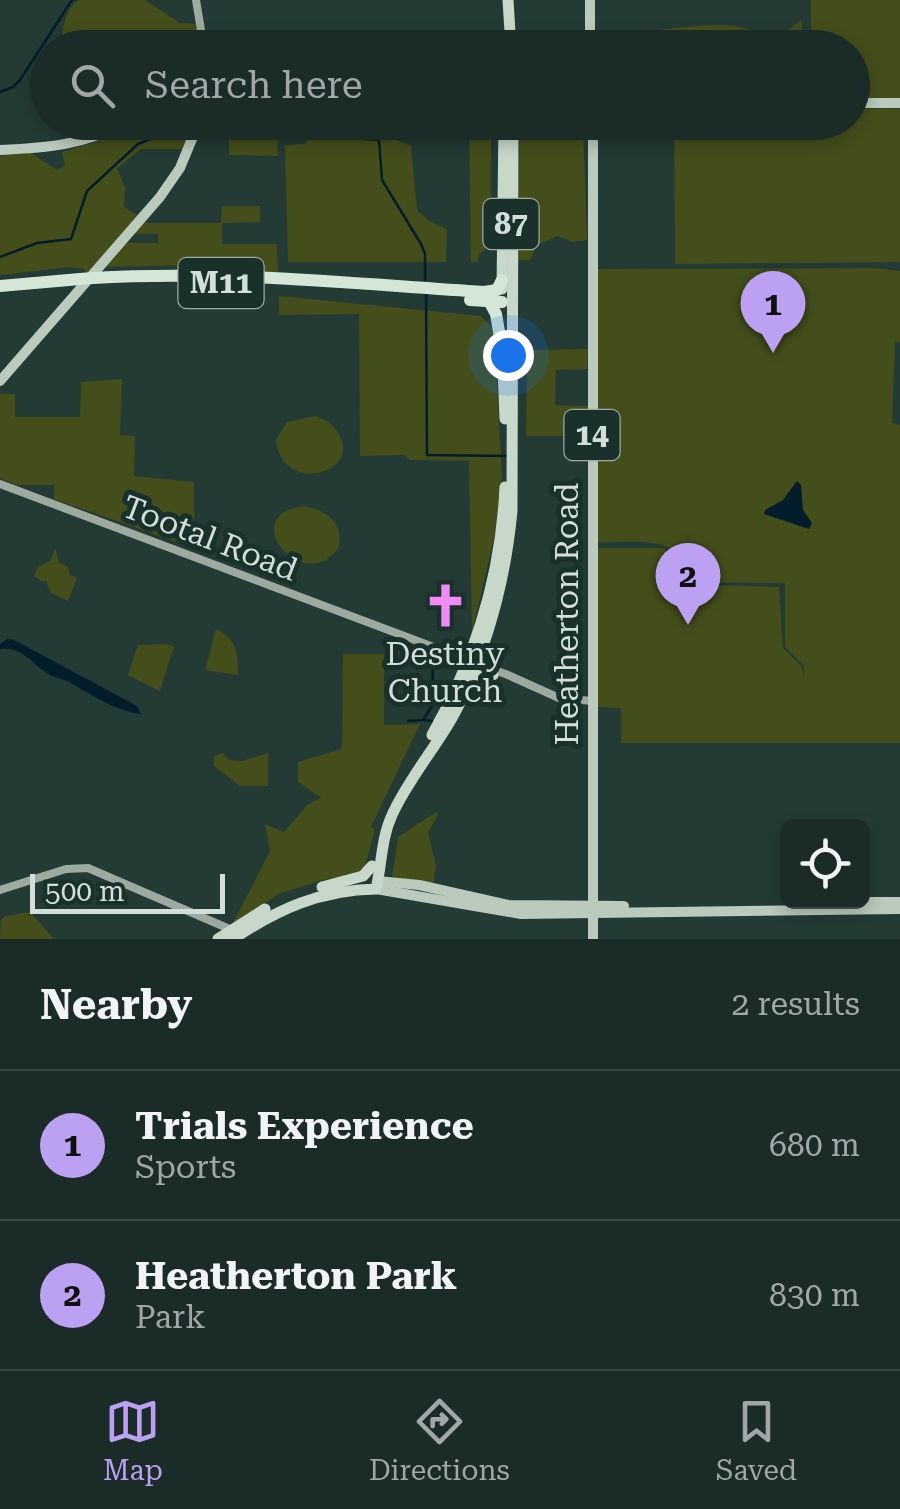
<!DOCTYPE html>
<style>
:root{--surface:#1b2c28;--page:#283834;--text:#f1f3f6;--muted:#a0a7a8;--line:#394845;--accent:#bca0f2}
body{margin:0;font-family:"Roboto Serif",serif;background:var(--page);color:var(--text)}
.controls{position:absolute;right:30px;bottom:30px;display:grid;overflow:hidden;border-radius:15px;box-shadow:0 5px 15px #0003}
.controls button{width:90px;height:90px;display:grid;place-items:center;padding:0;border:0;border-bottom:2px solid var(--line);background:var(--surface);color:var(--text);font:50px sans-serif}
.scale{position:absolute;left:30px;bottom:25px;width:195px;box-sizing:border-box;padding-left:10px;border:5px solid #d1dedb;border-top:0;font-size:28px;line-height:35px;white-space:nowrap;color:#d1dedb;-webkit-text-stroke:8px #1a302b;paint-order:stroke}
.you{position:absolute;left:508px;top:355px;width:35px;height:35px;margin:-25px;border:8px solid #fff;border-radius:50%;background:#1a73e8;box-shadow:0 0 0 15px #1a73e833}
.badge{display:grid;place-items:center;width:65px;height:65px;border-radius:50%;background:var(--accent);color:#111;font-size:32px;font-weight:700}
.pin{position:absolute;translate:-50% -82px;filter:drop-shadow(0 2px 5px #0008)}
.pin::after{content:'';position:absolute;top:52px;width:35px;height:30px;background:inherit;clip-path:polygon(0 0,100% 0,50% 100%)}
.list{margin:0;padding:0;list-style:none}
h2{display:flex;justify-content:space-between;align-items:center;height:130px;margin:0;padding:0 40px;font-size:42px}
h2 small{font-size:32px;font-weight:400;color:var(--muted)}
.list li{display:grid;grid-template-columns:65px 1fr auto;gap:30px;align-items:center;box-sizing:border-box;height:150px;padding:0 40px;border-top:2px solid var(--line)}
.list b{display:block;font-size:38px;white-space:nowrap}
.list p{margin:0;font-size:32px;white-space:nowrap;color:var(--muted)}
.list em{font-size:32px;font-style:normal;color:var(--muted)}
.icon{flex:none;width:55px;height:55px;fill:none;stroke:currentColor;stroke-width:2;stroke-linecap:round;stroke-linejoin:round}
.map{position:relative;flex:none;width:900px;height:939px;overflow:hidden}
.search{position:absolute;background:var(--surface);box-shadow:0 5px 15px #0003;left:30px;right:30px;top:30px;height:110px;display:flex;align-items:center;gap:25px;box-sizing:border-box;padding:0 35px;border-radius:55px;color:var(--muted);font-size:38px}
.sheet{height:430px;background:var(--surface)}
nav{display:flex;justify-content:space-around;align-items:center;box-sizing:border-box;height:140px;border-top:2px solid var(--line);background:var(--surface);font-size:28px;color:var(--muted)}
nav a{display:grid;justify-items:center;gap:5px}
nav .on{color:var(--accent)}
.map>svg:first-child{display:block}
.green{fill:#444e1b}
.water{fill:#031d2b}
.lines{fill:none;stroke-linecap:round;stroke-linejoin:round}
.stream{stroke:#031d2b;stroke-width:2.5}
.secondary{stroke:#9daa9f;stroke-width:8}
.primary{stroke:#bacabc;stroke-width:10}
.trunk{stroke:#c7d8ca;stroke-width:11}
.motorway{stroke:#d4e7d7;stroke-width:12}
.motorway-bridge{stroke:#d4e7d7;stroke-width:12}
.labels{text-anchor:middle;stroke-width:10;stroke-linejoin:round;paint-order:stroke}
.shield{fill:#1a302b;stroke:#9aaaa6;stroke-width:2.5}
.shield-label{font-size:30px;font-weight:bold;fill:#d1dedb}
.street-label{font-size:32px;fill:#d1dedb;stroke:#1a302b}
.poi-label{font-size:32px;fill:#d1dedb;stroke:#1a302b}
</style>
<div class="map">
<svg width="900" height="939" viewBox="0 0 900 939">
<rect width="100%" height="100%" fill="#243a35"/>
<g class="green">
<path d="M79,0h66l35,23 17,1v23l-83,1 -2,-4 -8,-1 -7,4h-35c0,-18 3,-39 17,-47z"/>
<polygon points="811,0 900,0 900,98 853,98 852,48 811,48"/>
<path d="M801,20l2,17 -152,1 5,-8c26,-2 80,-12 100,3h28z"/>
<polygon points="853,108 900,109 900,262 675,264 674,123 852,122"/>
<polygon points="135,123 193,123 185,149 141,149 117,168 125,187 124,207 137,215 142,211 86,275 84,269 70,267 0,275 0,156 31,153 57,170 65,166 62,152 105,139"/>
<polygon points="201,123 277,123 278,156 229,155 229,138 196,140"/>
<polygon points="380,123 383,123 385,136 411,146 417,210 429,221 447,229 446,262 288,262 285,145 305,144 316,131 331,132 332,137 361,138 379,131"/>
<polygon points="469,123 491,123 491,247 479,254 478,262 471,262"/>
<polygon points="520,123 583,125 587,240 572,242 558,236 537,245 530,260 517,260"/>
<polygon points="222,206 260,206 260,222 222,223 222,244 277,244 278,274 192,270 185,265 104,267 126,243 158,243 158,234 133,234 142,223 221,223"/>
<path d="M875,268l25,3v71h-5l-3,81 8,2v318h-279v-35l-25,-1 -1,-159h69c12,10 1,26 10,36l105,3 4,61 19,19 2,10v-11l-19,-19v-64l-110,-1c-3,-9 1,-24 -5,-32 -9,-12 -57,-7 -73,-8l1,-273z"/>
<polygon points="279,296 481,316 494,330 502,478 495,534 472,632 469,461 410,460 405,455 360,456 359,314 279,315"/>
<polygon points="588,349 587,369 556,370 555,405 588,406 588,436 526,436 527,350"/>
<polygon points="122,379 120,435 135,436 134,476 194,482 194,548 54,499 54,485 16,485 0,478 0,394 15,394 15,417 80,417 81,382"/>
<path d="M315,416c11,3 19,9 25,20 19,39 -59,59 -64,3l11,-17z"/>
<path d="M304,506c23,4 39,17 35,41 -35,52 -105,-33 -35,-41z"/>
<polygon points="55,548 59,562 68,567 70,575 77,578 68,601 50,592 46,580 43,582 34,576 38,567 51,560"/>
<path d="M216,629c21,10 22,25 22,46l-33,-5z"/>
<polygon points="166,644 174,646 160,691 128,675 138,645"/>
<polygon points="343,654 384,654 384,725 420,724 371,827 375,829 363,875 327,879 281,893 233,923 270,851 265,824 284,832 307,805 321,798 298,782 298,762 342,749"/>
<polygon points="223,753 229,760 242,761 268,753 268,786 240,786 214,766 214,756"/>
<polygon points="436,812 438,815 428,832 436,866 433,883 392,877 398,837"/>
<polygon points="30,912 54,939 0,939 1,920 5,916"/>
</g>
<g class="water">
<polygon points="797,481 801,485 803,510 812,523 809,529 764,514 765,510 783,500"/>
<path d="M7,639l7,1 112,60 11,6 4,8c-24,-2 -51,-20 -72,-32 -8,-4 -15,-4 -22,-9 -16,-10 -25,-27 -47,-24v-5z"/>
</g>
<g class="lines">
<g class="stream">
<polyline points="0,92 13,87 20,80 72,0"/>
<polyline points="296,122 317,136 379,140 382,180 421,244 425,254 425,280"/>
<polyline points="0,257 37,243 71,239 87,191 138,144 192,123"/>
<polyline points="426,293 427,455 507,456"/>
<polyline points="408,721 422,720"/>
<polyline points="432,721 423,720 432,706 433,663"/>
</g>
<g class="secondary">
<polyline points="196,0 204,48"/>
<polyline points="0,484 508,675 559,698 592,701"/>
<polyline points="417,646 455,661"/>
<polyline points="0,890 66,869 88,868 232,930"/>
</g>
<g class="primary">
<polyline points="590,48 590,0"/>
<polyline points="852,103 900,103"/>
<path d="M0,150c46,-2 86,-5 126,-28"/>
<polyline points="0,381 160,197 180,168 199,122"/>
<polyline points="378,881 419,885 508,905 624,906"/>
<polyline points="376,889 521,914 900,909"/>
<polyline points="861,902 899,902"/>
<polyline points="593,939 593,122"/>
</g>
<g class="trunk">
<polyline points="508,0 511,48"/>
<polyline points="502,289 504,122"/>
<polyline points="502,342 505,419"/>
<polyline points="448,653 472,652"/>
<polyline points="471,677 493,675"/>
<path d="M432,735c43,-76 69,-160 73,-248"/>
<polyline points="322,887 363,876 372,866"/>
<polyline points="218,939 265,909"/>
<path d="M233,939c45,-30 87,-49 143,-50 6,-25 5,-50 16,-74 19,-42 53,-77 71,-119 27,-59 43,-121 49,-185l1,-389"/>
</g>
<g class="motorway">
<path d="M93,278c130,-8 261,6 391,14l13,-2 5,-10"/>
<polyline points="0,286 80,279"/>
<polyline points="470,300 502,302"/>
<polyline points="489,301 496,314 502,349"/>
</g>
<polyline class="motorway-bridge" points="80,279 93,278"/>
</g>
<defs>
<symbol id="church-bare" viewBox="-9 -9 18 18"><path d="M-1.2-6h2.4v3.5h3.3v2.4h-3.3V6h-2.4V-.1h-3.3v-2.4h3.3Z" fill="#f08bf6" stroke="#1a302b" stroke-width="2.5" paint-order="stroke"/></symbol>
</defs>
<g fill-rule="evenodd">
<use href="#church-bare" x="414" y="574" width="63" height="63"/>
</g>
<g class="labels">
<g class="shield">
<rect x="483.5" y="199" width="55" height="50" rx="8"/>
<rect x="178.5" y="258" width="85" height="50" rx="8"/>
<rect x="564.5" y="410" width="55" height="50" rx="8"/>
</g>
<g class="shield-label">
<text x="511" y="234">87</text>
<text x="221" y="293">M11</text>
<text x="592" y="445">14</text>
</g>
<g class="street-label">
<text transform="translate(210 538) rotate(21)" y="11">Tootal Road</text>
<text transform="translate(567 614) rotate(-90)" y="11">Heatherton Road</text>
</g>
<g class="poi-label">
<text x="445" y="665">Destiny<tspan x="445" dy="37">Church</tspan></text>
</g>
</g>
</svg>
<div class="controls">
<button><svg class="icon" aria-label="locate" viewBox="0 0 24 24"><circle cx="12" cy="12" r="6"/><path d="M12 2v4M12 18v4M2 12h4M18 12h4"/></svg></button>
</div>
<div class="scale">500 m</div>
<div class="you"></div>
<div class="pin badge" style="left:773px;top:353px">1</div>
<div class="pin badge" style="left:688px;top:625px">2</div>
<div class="search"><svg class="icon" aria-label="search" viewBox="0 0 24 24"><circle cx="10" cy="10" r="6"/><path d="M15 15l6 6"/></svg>Search here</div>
</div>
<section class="sheet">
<h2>Nearby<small>2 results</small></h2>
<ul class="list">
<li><span class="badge">1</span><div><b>Trials Experience</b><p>Sports</p></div><em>680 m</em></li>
<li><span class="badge">2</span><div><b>Heatherton Park</b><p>Park</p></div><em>830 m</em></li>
</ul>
</section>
<nav>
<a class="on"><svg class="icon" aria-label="map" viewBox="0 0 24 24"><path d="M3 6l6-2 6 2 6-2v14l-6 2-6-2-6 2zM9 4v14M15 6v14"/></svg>Map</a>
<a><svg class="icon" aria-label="directions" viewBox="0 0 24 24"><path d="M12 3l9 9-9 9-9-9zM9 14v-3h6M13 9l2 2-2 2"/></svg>Directions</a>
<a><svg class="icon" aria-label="saved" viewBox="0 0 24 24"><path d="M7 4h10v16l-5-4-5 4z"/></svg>Saved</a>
</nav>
